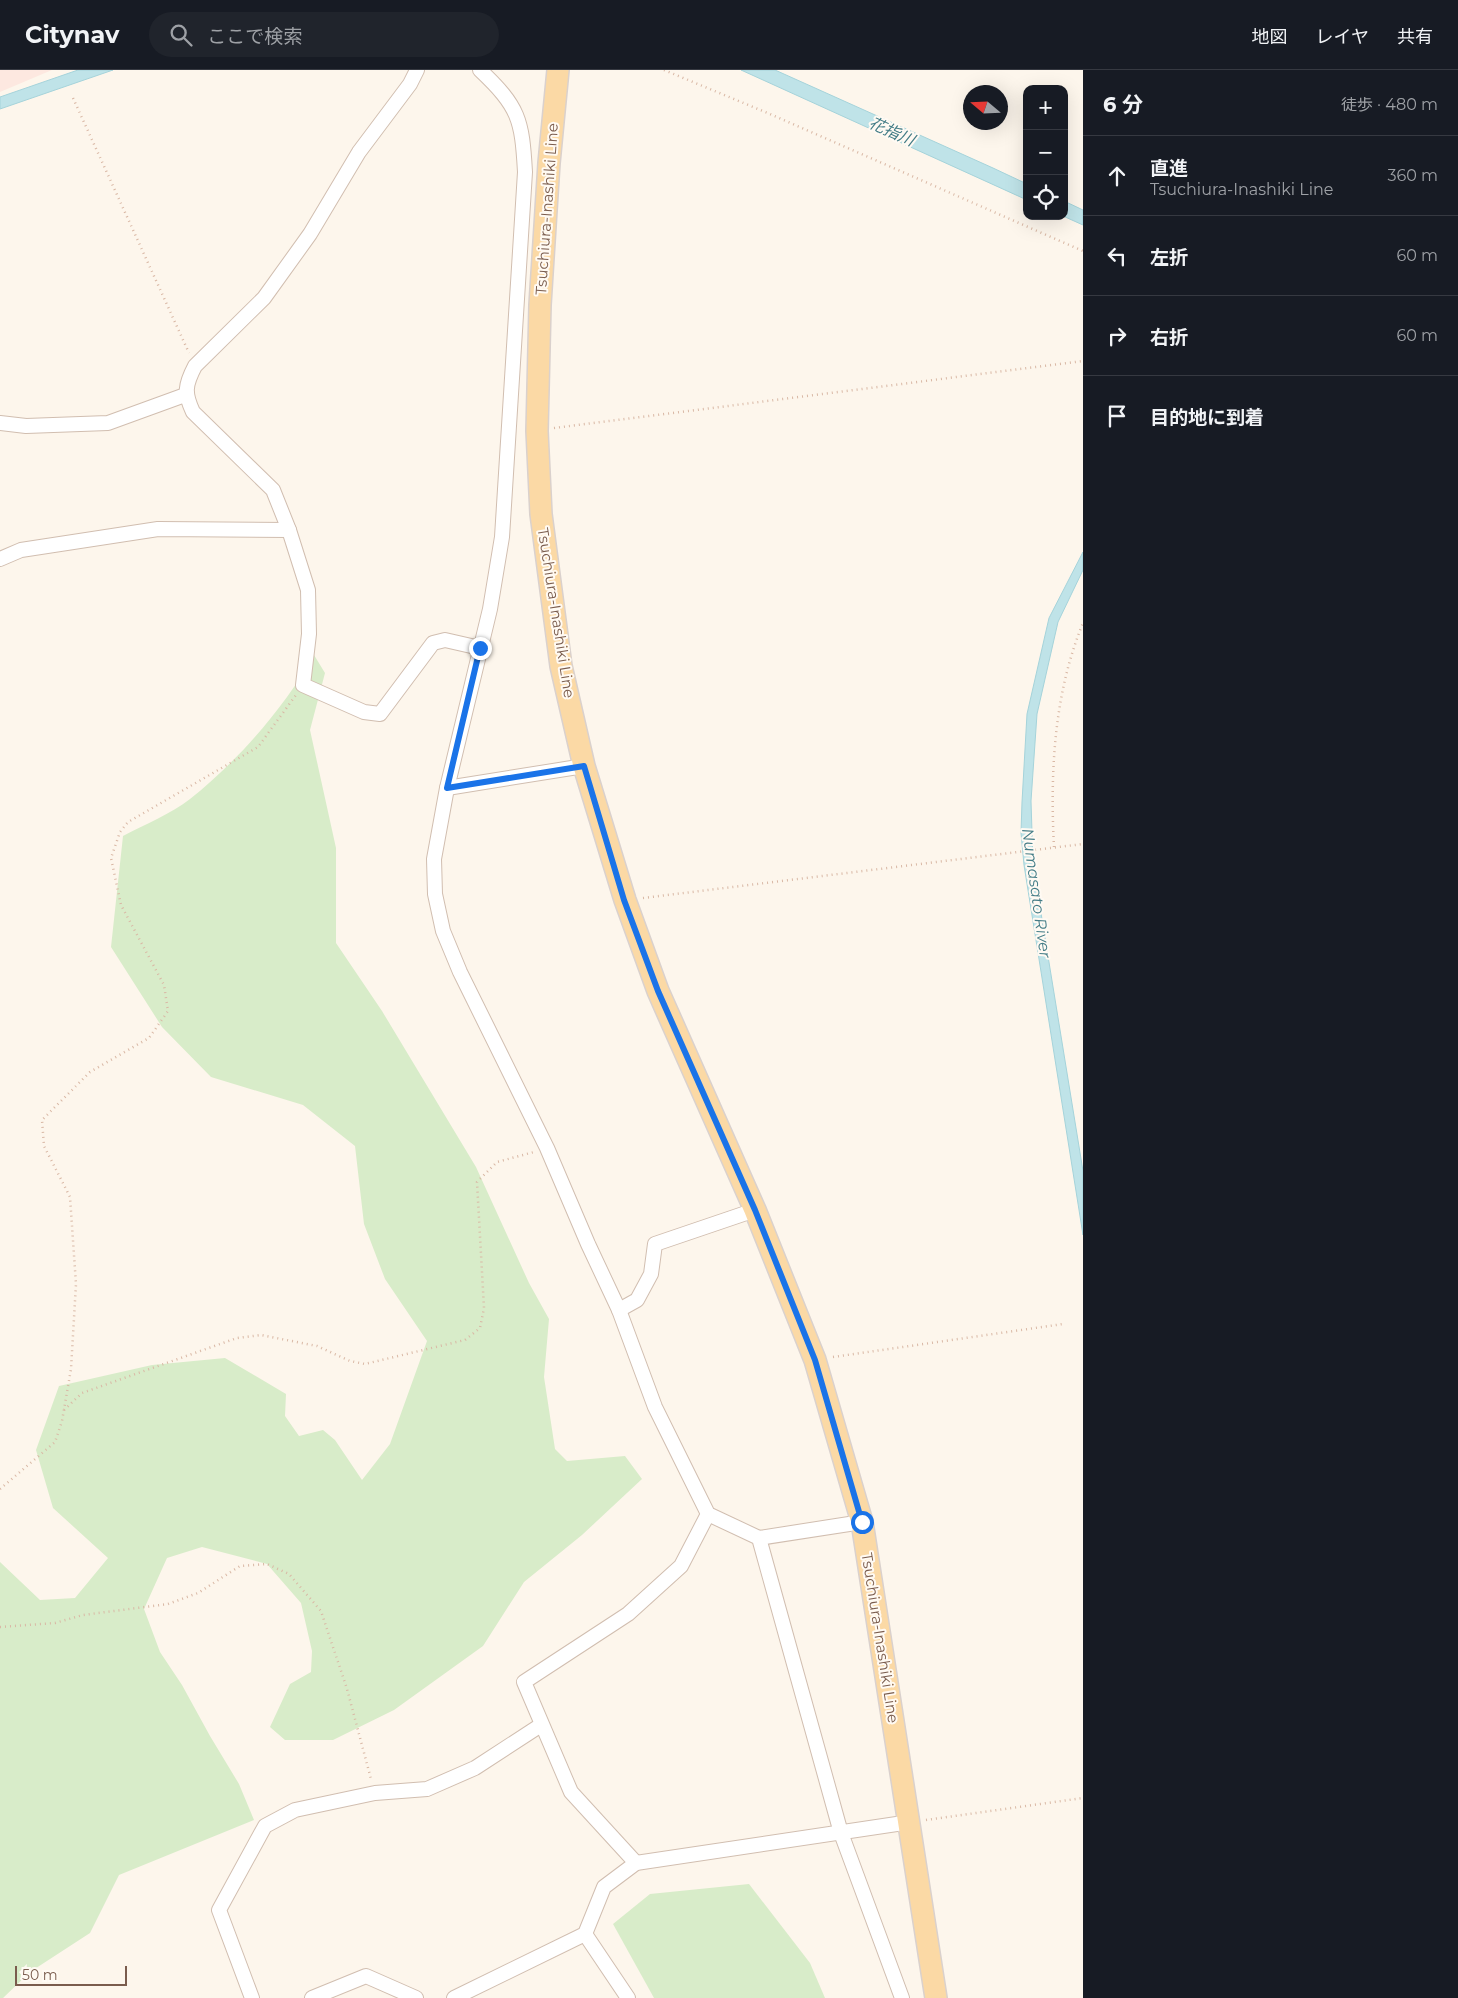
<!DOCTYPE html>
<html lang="ja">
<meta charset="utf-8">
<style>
:root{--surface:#171b24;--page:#20242c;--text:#f1f3f6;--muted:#9ea1a6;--line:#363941}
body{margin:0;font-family:Montserrat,"Noto Sans JP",sans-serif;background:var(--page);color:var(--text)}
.controls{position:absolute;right:15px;top:15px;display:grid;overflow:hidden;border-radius:10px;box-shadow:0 5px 20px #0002}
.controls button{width:45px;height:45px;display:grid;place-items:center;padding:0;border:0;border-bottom:1px solid var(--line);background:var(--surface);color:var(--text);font:25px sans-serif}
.compass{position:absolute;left:963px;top:15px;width:45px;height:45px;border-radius:50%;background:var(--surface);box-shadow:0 5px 20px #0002;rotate:289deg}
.scale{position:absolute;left:15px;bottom:12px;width:112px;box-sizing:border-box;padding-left:5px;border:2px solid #7a5c4d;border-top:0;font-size:14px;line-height:18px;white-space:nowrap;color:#7a5c4d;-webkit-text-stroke:4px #fffaf3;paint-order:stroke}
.stop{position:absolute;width:15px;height:15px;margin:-11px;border:4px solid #1a73e8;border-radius:50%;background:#fff}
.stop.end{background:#1a73e8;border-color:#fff;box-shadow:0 1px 5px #0008}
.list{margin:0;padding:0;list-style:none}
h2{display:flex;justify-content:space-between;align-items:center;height:65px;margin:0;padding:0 20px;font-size:21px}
h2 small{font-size:16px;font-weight:400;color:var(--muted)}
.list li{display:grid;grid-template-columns:32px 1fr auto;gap:15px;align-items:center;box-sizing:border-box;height:80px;padding:0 20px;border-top:1px solid var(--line)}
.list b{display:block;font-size:19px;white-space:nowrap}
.list p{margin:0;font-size:16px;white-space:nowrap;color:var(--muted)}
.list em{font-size:16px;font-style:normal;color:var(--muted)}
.icon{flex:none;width:28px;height:28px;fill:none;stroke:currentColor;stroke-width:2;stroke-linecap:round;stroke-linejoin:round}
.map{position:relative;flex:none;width:1083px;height:1928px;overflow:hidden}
header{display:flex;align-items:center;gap:30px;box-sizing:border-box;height:70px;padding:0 25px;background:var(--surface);border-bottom:1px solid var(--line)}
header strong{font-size:24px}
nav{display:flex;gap:28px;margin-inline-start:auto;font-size:18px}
.search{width:350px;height:45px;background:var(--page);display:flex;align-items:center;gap:12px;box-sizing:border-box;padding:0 18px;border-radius:28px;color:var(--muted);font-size:19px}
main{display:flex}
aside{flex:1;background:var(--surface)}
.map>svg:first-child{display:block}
.commercial{fill:#fde8e0}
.green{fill:#d8ecc9}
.water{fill:#bfe3e8;stroke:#a5d3da}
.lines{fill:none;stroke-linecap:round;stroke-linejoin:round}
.street-casing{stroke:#d1beb0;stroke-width:16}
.primary-casing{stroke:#dad1cd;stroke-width:24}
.path{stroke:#d9b8a5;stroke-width:2.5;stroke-dasharray:1 4;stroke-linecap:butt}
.street{stroke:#fff;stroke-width:14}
.primary{stroke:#fbd9a5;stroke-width:21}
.route{stroke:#1a73e8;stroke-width:6}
.labels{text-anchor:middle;stroke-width:4;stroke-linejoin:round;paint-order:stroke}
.street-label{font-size:15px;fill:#7a5c4d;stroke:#fffaf3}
.water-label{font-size:16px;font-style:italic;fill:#437c86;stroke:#fffaf3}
</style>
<header>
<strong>Citynav</strong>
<div class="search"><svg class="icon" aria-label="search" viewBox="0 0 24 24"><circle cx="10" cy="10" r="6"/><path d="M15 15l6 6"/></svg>ここで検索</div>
<nav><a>地図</a><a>レイヤ</a><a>共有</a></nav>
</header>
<main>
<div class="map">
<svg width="1083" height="1928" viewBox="0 0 1083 1928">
<rect width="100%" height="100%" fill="#fdf6ec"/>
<polygon class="commercial" points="0,0 52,0 0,22"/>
<g class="green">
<path d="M314,585l11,18 -15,57 26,118v95l46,68 94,156 53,116 20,36 -5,58 11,72 12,12 58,-5 17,23 -60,56 -58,47 -41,64 -89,64 -61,30h-48l-15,-13 20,-43 21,-12 1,-21 -11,-48 -34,-39 -65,-17 -35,11 -23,51 16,43 22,33 28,51 29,48 15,36 -135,55 -29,58 -60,39 -27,26h-3v-436l40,38 35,-2 33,-40 -55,-50 -17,-58 23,-64 93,-21 73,-7 61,36 -1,22 14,20 24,-6 12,10 27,40 28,-36 37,-103 -42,-62 -21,-55 -9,-78 -52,-41 -92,-28 -49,-50 -51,-80 12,-111c21,-11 49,-23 67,-37 48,-38 94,-91 124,-144z"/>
<polygon points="749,1814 810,1893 825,1928 654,1928 613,1854 650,1824"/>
</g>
<g class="water">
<polygon points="78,0 113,0 0,39 0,27"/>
<polygon points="741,0 775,0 993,98 1027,114 1027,130"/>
<polygon points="1064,131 1083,140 1083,155 1063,146"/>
<polygon points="1083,482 1083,500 1058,552 1037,644 1031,731 1033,794 1083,1101 1083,1165 1024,795 1021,763 1022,732 1027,644 1049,548"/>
</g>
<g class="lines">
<defs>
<g id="street">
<path d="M480,0c39,37 42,49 45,102l-23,365 -12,72 -43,179 -13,71 1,35 8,37 17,41 87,176 41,96 31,66 36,97 53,107 51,24 82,295 61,165"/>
<polyline points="0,353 26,356 108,353 185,325"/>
<path d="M289,460l-16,-40 -80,-78c-9,-19 -8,-27 2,-46l69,-68 46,-64 49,-82 51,-68 7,-14"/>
<polyline points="0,489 21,480 158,459 289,460 308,520 309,564 303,615 364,642 380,644 433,573 445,570 480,578"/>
<polyline points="447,718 584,696"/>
<polyline points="619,1240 637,1230 651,1204 655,1174 755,1140"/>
<polyline points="759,1468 862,1452"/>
<polyline points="636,1793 571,1722 524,1612 628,1544 681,1496 708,1444"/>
<polyline points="585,1864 628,1928"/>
<polyline points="252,1928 219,1840 265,1756 295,1740 375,1723 427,1719 475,1698 541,1655"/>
<polyline points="312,1928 366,1906 416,1928"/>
<polyline points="454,1928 585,1864 604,1817 636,1793 910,1752"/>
</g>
<polyline id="primary" points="558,0 549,93 540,235 537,361 541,444 561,596 584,696 625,830 658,921 755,1140 815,1290 862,1452 936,1928"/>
</defs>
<use href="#street" class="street-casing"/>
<use href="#primary" class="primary-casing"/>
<g class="path">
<polyline points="664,0 770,44 1083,181"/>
<polyline points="73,28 189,283"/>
<polyline points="554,358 1083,291"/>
<path d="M1054,777c-4,-75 0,-154 29,-224"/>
<polyline points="643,828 1083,774"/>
<polyline points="833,1287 1063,1254"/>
<polyline points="64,1340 82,1323 237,1268 261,1265 317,1276 350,1291 365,1294 465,1270 480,1258 484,1238 477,1112 497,1092 534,1082"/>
<polyline points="0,1419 55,1372 62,1351 71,1299 76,1214 70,1127 44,1076 42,1050 90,1002 149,968 168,941 164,915 121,835 111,788 120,762 128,752 258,677 296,625"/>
<polyline points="0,1557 55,1553 83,1545 168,1534 198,1523 240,1496 267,1494 289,1504 321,1541 347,1619 371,1709"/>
<polyline points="926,1750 1083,1728"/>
</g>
<use href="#street" class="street"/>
<use href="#primary" class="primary"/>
</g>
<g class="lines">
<polyline class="route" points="480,578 447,718 584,696 624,830 658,921 755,1140 815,1290 862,1452"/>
</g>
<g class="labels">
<g class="street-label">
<text transform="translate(547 139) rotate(-86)" y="5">Tsuchiura-Inashiki Line</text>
<text transform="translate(556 543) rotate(81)" y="5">Tsuchiura-Inashiki Line</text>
<text transform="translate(880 1568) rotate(81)" y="5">Tsuchiura-Inashiki Line</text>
</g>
<g class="water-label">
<text transform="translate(892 61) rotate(24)" y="6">花指川</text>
<text transform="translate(1037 823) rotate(82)" y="6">Numasato River</text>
</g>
</g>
</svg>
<div class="controls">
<button>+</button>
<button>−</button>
<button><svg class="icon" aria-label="locate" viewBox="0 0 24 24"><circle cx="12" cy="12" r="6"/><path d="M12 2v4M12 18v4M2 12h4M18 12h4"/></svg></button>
</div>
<svg class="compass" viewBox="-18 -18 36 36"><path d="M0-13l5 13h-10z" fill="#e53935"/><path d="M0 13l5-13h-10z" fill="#9ea1a6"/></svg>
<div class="scale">50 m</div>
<div class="stop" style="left:862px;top:1452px"></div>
<div class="stop end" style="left:480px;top:578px"></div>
</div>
<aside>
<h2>6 分<small>徒歩 · 480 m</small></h2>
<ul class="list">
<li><svg class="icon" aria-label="ahead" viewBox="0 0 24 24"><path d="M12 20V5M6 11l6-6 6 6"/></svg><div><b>直進</b><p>Tsuchiura-Inashiki Line</p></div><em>360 m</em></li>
<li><svg class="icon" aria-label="left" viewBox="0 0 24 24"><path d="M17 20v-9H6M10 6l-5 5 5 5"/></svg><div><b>左折</b></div><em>60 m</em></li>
<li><svg class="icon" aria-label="right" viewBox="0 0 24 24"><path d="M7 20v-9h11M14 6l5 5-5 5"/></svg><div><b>右折</b></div><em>60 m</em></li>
<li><svg class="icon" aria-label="arrive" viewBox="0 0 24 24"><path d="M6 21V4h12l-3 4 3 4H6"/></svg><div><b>目的地に到着</b></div></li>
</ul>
</aside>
</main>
